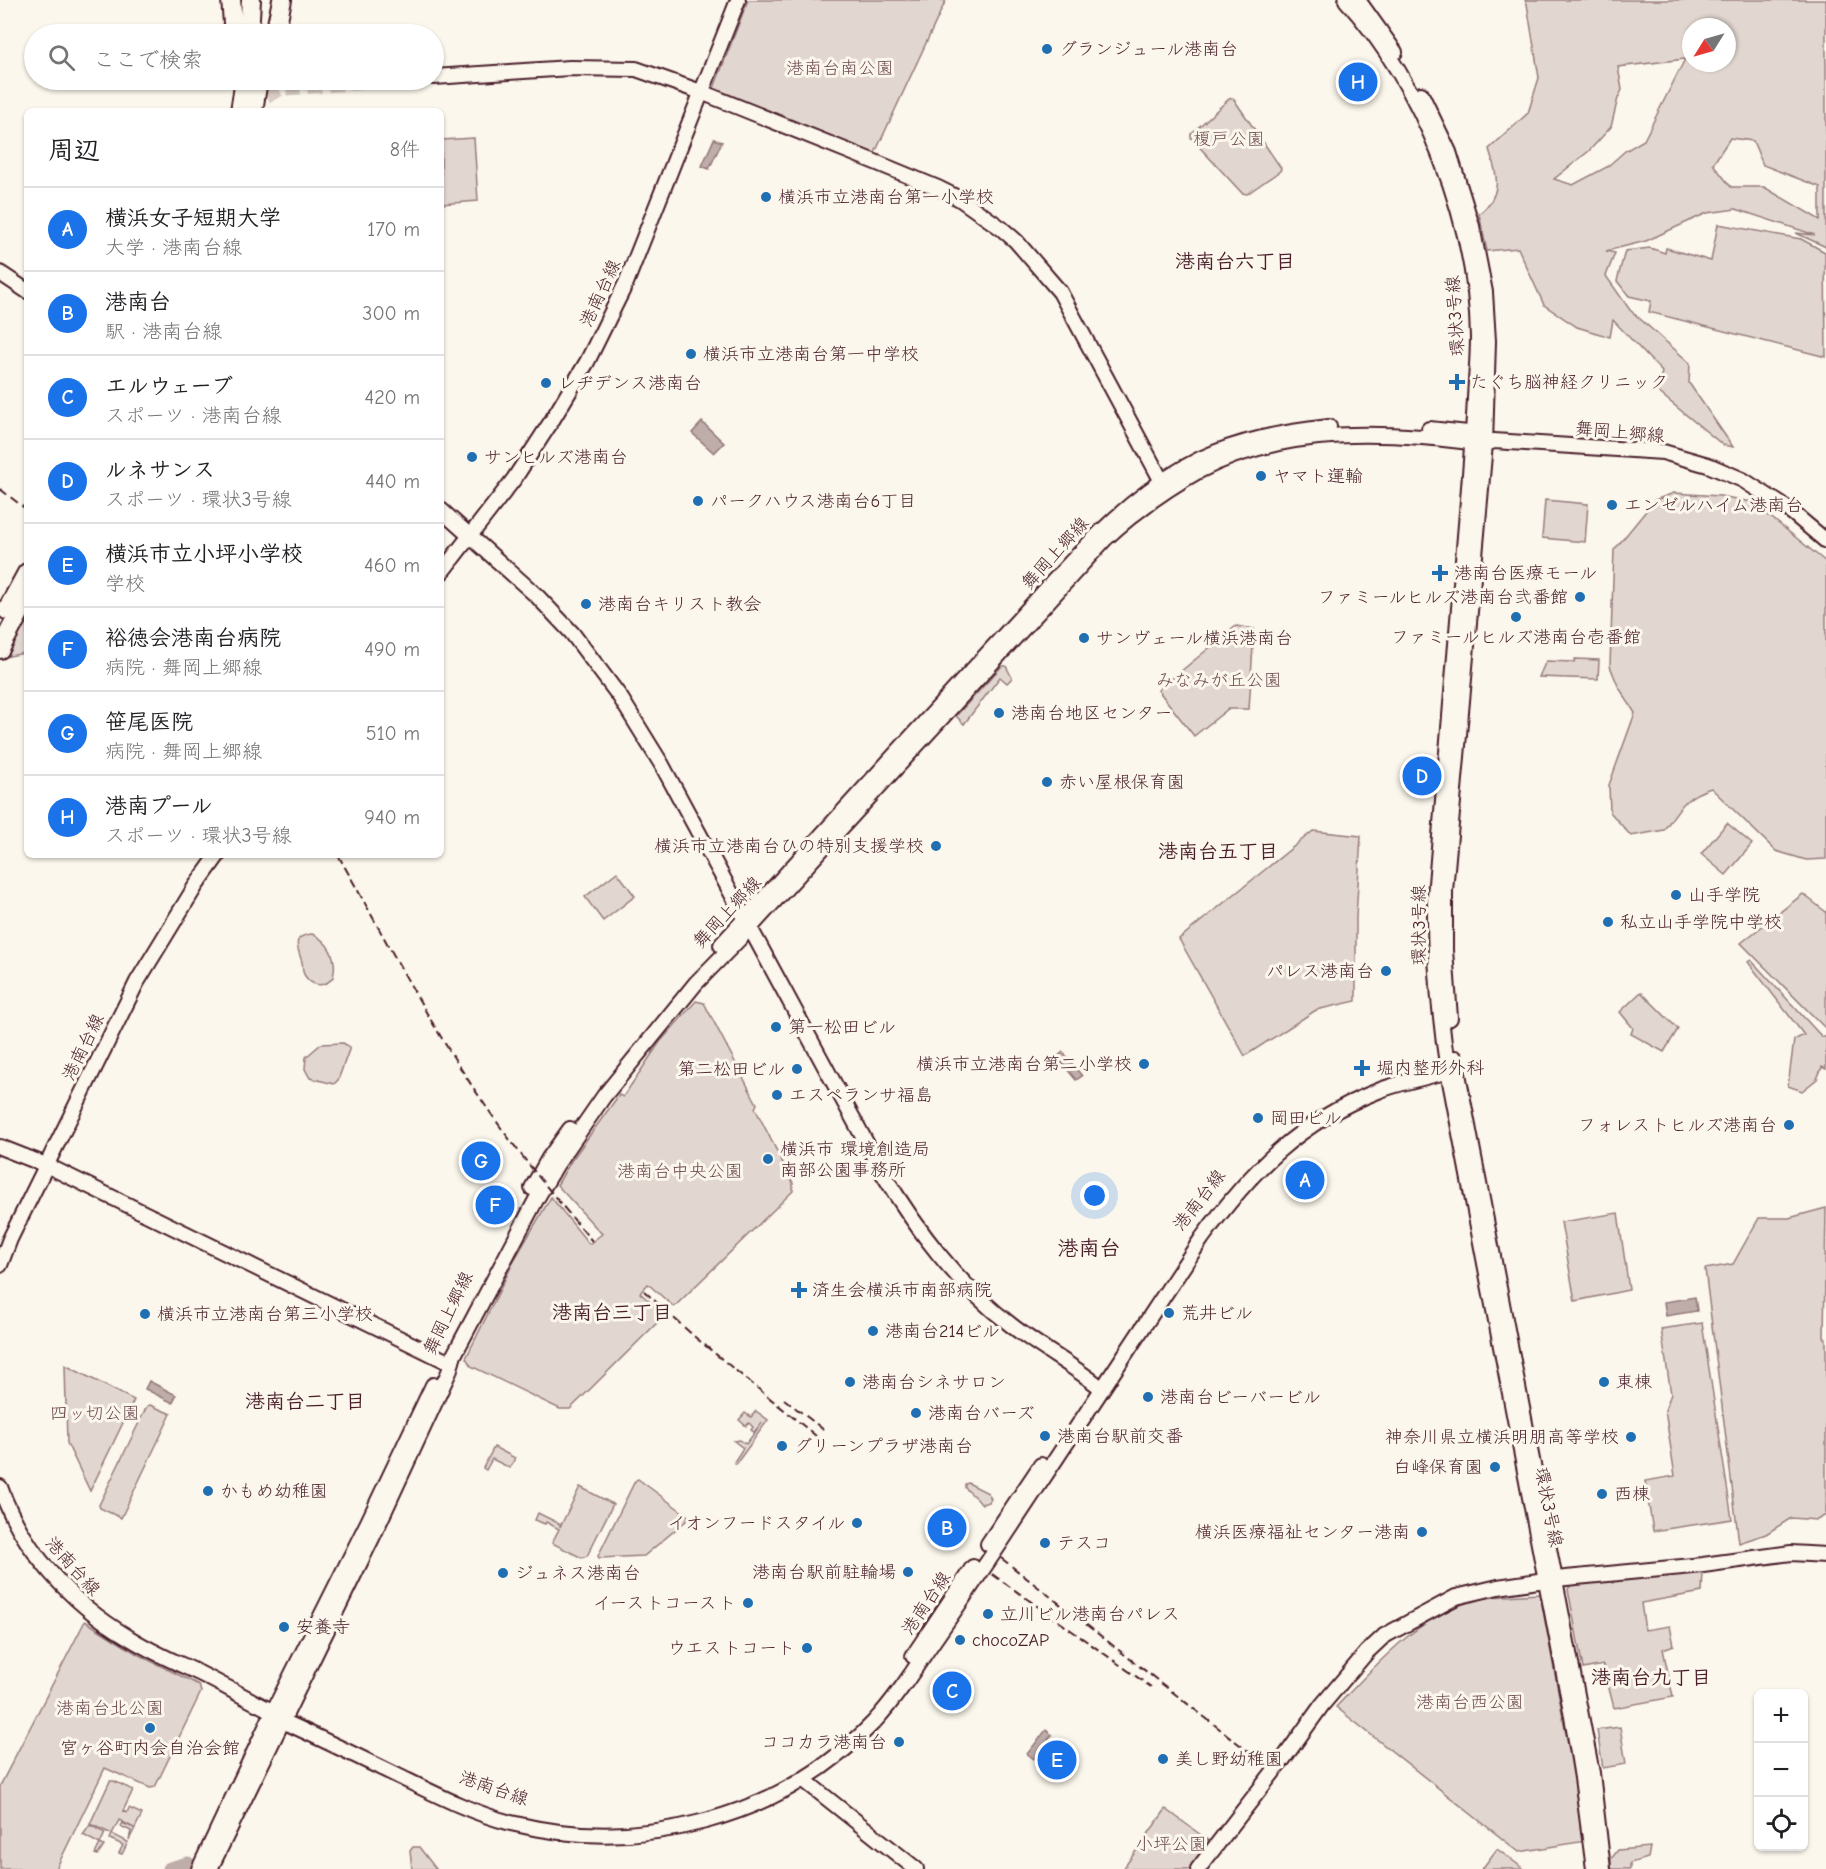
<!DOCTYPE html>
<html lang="ja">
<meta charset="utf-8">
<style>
:root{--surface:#fff;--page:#f2f2f2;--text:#202124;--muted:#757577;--line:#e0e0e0;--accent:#1a73e8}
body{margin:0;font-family:"Comic Neue","Klee One",sans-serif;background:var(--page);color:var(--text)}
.controls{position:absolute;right:18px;bottom:18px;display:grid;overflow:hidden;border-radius:9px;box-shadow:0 2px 4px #0004}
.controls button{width:54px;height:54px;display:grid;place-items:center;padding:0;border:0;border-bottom:2px solid var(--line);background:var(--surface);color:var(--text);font:30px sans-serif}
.compass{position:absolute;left:1682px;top:18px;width:54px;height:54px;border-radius:50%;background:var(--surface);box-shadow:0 2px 4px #0004;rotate:233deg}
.you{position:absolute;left:1095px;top:1196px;width:21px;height:21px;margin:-15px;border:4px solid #fff;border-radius:50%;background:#1a73e8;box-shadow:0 0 0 9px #1a73e833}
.badge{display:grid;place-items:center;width:39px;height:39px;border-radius:50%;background:var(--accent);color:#fff;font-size:20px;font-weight:700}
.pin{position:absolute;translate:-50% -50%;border:3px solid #fff;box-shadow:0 2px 6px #0006}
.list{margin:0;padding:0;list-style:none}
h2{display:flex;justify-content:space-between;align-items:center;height:78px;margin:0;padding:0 24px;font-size:26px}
h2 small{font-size:20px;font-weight:400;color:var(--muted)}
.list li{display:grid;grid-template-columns:39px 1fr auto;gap:18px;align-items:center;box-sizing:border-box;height:84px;padding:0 24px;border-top:2px solid var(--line)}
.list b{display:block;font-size:22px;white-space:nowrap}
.list p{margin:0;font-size:20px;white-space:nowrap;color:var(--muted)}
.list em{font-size:20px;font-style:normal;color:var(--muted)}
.icon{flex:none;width:33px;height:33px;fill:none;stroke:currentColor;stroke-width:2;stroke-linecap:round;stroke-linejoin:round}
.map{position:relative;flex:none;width:1826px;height:1869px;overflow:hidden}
.search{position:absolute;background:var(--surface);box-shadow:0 2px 4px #0004;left:24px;top:24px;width:420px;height:66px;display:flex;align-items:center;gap:15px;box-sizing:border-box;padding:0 21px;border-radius:33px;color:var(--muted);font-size:22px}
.panel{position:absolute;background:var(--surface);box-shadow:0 2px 4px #0004;left:24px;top:108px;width:420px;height:750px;border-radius:9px}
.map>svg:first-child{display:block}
.green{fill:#e2d7d0;stroke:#967b7e;stroke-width:1.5;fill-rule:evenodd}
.water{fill:#bfadaa;stroke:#907477;stroke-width:1.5}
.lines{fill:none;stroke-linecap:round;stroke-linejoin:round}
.river{stroke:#bfadaa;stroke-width:15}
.secondary-tunnel{stroke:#d8ccc5;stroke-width:14;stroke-dasharray:14 7;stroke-linecap:butt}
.secondary-casing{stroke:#4a1f2b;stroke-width:18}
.highway-casing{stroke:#4a1f2b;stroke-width:22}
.secondary{stroke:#fbf7ec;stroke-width:14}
.highway{stroke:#fbf7ec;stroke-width:18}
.rail{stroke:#4a1f2b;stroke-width:2;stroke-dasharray:9 4.5;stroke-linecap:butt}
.poi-dot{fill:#1f6fb2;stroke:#fbf7ec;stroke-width:2}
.labels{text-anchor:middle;stroke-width:6;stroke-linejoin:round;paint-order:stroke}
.poi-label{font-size:18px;fill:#4a1f2b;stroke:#fbf7ec;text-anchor:start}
.park-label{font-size:18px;fill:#704d54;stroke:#fbf7ec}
.street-label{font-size:18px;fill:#4a1f2b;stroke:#fbf7ec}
.neighbourhood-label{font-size:20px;font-weight:bold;fill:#4a1f2b;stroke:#fbf7ec}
.quarter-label{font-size:21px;font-weight:bold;fill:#4a1f2b;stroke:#fbf7ec}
</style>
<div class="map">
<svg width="1826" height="1869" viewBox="0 0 1826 1869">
<rect width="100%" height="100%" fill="#fbf7ec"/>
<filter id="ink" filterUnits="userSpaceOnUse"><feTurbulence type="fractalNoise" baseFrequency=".0167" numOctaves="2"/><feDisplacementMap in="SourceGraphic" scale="12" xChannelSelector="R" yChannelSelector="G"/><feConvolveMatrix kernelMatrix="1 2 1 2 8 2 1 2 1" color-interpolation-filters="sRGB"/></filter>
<g filter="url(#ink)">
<g class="green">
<polygon points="748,0 946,0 874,155 714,88"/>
<path d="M1525,0h301v247l-30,-14 19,2 -79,-26 -29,4 -61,28 -40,10 9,2 -9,23 24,34 60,53 -1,20 44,64 -10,-2 -66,-54 5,-19 -49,-52 -3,17 -33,-10 -33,-22 -26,-57 -31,3 -8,-37c25,-21 18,-38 10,-65l39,-36 11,-35 -12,-74zM1691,27h36v36h-36zM1685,59l-41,81 -19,11 -18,16 -34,18 -19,-6 35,-28 22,-24 7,-29 4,-8 -4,-23zM1730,138l23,3 10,24 57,22v33l-56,-33h-33l-18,-23z"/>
<polygon points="1233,98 1281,168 1280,171 1247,194 1242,193 1191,138 1191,134 1229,99"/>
<polygon points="474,138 478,201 441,204 441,140"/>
<polygon points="1718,224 1801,239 1825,252 1826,357 1649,312 1651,301 1629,296 1617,281 1625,251 1650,248 1665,253 1666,248 1711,261"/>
<path d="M1674,493l46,3 32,6 74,60v297l-20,1 -30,-9 -65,-63c-26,8 -32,20 -47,42l-33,6 -21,-24 -1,-27 26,-72 -17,-27 -8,-20 4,-116 41,-50z"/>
<polygon points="1545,500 1588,504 1585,542 1542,538"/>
<polygon points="27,618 27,656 24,653 5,657"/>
<polygon points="1236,626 1254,629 1249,709 1228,709 1194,736 1158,690"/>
<polygon points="1575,659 1599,660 1598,679 1539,677 1546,661 1574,662"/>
<polygon points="1002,666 1006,666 1012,678 1007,683 1000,677 964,724 956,716"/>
<polygon points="1727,823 1752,844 1726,875 1701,854"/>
<polygon points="1313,831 1361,836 1356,917 1356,1001 1316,1010 1245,1056 1179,939"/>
<polygon points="617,872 635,896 603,921 585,897"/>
<polygon points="1803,894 1826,912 1826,1029 1741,943"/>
<path d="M312,934c17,7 26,25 21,43 -7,10 -20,11 -28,-1 -3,-4 -2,-9 -3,-14 -4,-14 -12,-26 10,-28z"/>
<polygon points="1751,960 1822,1037 1826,1037 1826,1069 1822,1067 1817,1079 1802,1091 1788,1086 1794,1040 1804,1035 1748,962"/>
<polygon points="1641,992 1678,1029 1664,1052 1631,1034 1633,1028 1620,1012"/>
<polygon points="696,1001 704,1003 757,1104 755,1108 793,1183 793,1191 674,1307 648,1284 640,1293 665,1315 570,1409 560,1409 471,1366 466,1358 516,1257 551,1197 589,1244 602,1234 557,1185 571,1161 619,1095 623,1097 660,1042"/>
<polygon points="343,1043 350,1047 338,1080 334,1084 310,1078 305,1069 306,1057 321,1044"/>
<polygon points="1826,1208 1824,1337 1826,1339 1826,1515 1817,1520 1791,1518 1766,1534 1739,1543 1705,1269 1733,1264 1759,1218 1789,1218"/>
<polygon points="1618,1213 1629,1290 1575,1301 1561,1222"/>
<polygon points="1702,1323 1732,1519 1653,1531 1645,1481 1675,1476 1665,1410 1671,1394 1661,1329"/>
<polygon points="65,1365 134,1400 90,1491 67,1443"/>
<polygon points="150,1405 171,1414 121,1518 100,1508 99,1505 147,1406"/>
<polygon points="756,1411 768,1420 736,1464 734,1462 743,1448 734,1441 740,1440 746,1444 762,1423 754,1432 751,1430 753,1427 749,1423 746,1426 739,1420 745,1413 751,1417"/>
<polygon points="494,1447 515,1458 510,1468 492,1459 486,1470 483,1468"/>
<polygon points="638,1479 688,1516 687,1520 644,1556 599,1558 598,1556 635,1481"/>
<polygon points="968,1483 988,1493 991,1499 989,1502 982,1504 965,1488 965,1484"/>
<polygon points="580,1487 613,1504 587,1556 582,1558 552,1543 559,1529 546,1522 545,1524 535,1520 538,1513 560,1524 560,1527"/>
<polygon points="1703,1572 1702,1592 1641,1603 1645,1630 1670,1626 1674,1645 1663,1649 1673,1697 1614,1708 1603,1665 1583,1669 1568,1589 1571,1585"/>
<path d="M1540,1594l46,247 -67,11 -183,-145c42,-44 86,-97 149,-109 18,-3 37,-3 55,-4z"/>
<polygon points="85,1621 139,1655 199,1685 201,1692 155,1787 150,1788 105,1768 56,1869 0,1869 0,1786"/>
<polygon points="1620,1727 1626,1764 1603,1768 1597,1730"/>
<polygon points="110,1781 114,1781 133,1790 123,1811 127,1813 129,1808 142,1814 129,1840 131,1831 120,1826 122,1823 134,1828 119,1820 112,1834 128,1842 122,1854 119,1853 123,1845 110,1839 112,1834 90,1824"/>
<polygon points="1166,1809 1213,1844 1191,1869 1123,1869"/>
<polygon points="90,1825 105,1833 100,1844 104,1846 98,1855 95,1854 100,1844 83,1835"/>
<polygon points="413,1847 419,1847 436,1869 412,1869 410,1851"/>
<polygon points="1650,1847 1648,1858 1630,1863 1630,1869 1611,1869 1611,1859 1618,1850"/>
<polygon points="1497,1849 1524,1869 1482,1869"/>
</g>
<g class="water">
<polygon points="714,139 722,142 709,169 702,166"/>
<polygon points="702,422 724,443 714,453 692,433"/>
<polygon points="1063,1052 1082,1076 1076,1080 1057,1057"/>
<polygon points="1695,1297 1697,1311 1666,1316 1664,1302"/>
<polygon points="149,1381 176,1395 173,1403 145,1389"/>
<polygon points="1046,1730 1052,1735 1034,1759 1027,1754"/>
</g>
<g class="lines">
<polyline class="river" points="170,1869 188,1864"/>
<polyline class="secondary-tunnel" points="248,105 281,89 398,80"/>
<defs>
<g id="secondary">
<path d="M1346,0c78,87 130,221 132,337 0,21 -2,41 -3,61 -3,62 -9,124 -14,186 -9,104 -17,208 -26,312 -1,60 4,117 13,175l124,645 10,62 12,91"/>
<polyline points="1358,0 1395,52"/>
<polyline points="434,77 570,68 636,69 701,92 875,162 938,188 960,199 1001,228 1016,241 1060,292 1166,489"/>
<polyline points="1421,94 1449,152 1472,226 1485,292 1488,341 1485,444 1445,891 1445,950 1450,1018"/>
<polyline points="0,273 27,291"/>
<polyline points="1429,429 1478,434"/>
<path d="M441,510l96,86 35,37 48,64 42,68 220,407c35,58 75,112 129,153 29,23 62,40 90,63"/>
<polyline points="441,573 514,479 551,422 587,362 626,283 738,0"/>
<path d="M721,945l351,-384c38,-40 79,-78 128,-102 40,-19 85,-27 129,-32"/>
<polyline points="1455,1058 1592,1773 1603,1869"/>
<polyline points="0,1147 46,1165 444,1360"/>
<polyline points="532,1188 549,1158 570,1129"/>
<polyline points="0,1265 10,1239 137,982 195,887 218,855"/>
<path d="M0,1487c22,63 71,116 128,150 23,15 48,25 73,37 22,11 43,23 65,34l21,15c37,17 74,35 111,53 37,18 74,37 113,47 129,32 270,-4 363,-101 22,-24 40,-52 58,-79 25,-36 49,-71 73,-107 66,-99 131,-199 197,-298 49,-67 96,-116 176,-147 22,-9 47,-13 70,-20l8,-7"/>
<polyline points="988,1544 1041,1465"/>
<polyline points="913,1656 973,1567"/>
<polyline points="804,1780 916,1869"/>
<polyline points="199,1869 273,1712 368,1522 433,1385"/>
<path d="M210,1869l163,-333 76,-164 5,-17 83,-157 20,-34 47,-68 92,-113 53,-54 356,-390c28,-26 58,-48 92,-67 88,-47 193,-41 288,-28l9,-3 169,11 45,13 35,15 45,29 38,32"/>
<polyline points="1198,1869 1284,1758 1322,1705 1367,1652 1384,1636 1456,1597 1498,1587 1545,1580 1703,1565 1791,1553 1826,1555"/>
</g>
<g id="highway">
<polyline points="231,0 234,34"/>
<polyline points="249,34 251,0"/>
<polyline points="275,34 282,0"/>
<polyline points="240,111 245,80"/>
<polyline points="253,111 258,80"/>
<polyline points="7,610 27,573"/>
<polyline points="0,649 27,599"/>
</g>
</defs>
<use href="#secondary" class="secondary-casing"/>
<use href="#highway" class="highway-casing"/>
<use href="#secondary" class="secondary"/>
<use href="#highway" class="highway"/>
<g class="rail">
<polyline points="0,489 27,510"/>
<path d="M338,855c47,83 91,169 145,247 33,49 71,94 109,139"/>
<polyline points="644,1291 696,1338 821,1440"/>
<polyline points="784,1399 824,1430"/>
<polyline points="1001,1558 1253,1755"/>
<polyline points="992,1574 1151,1687"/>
</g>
</g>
</g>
<g class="poi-dot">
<circle cx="1047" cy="49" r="6"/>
<circle cx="766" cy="197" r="6"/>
<circle cx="691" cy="354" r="6"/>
<path d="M1454 373h6v6h6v6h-6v6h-6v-6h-6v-6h6z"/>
<circle cx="546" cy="383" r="6"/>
<circle cx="472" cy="457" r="6"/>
<circle cx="1261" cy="476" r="6"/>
<circle cx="698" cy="501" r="6"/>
<circle cx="1612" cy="505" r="6"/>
<path d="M1437 564h6v6h6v6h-6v6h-6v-6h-6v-6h6z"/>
<circle cx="1580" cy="597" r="6"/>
<circle cx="586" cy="604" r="6"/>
<circle cx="1516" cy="617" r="6"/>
<circle cx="1084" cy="638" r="6"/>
<circle cx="999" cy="713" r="6"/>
<circle cx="1047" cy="782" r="6"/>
<circle cx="936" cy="846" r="6"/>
<circle cx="1676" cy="895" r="6"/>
<circle cx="1608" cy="922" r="6"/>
<circle cx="1386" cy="971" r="6"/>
<circle cx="776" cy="1027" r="6"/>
<circle cx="1144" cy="1064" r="6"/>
<path d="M1359 1059h6v6h6v6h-6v6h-6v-6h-6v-6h6z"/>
<circle cx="797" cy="1069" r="6"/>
<circle cx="777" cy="1095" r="6"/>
<circle cx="1258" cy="1118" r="6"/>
<circle cx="1789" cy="1125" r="6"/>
<circle cx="768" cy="1159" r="6"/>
<path d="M796 1281h6v6h6v6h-6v6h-6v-6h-6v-6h6z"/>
<circle cx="1169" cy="1313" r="6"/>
<circle cx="145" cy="1314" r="6"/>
<circle cx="873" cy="1331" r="6"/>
<circle cx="850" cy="1382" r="6"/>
<circle cx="1604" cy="1382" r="6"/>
<circle cx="1148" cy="1397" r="6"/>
<circle cx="916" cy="1413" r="6"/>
<circle cx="1045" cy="1436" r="6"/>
<circle cx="1631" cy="1437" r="6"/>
<circle cx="782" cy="1446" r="6"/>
<circle cx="1495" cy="1467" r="6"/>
<circle cx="208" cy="1491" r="6"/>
<circle cx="1602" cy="1494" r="6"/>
<circle cx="857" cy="1523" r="6"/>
<circle cx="1422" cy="1532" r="6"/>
<circle cx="1045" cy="1543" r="6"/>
<circle cx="908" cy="1572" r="6"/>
<circle cx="503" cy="1573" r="6"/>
<circle cx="748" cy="1603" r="6"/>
<circle cx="988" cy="1614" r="6"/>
<circle cx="284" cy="1627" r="6"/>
<circle cx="960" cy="1640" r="6"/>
<circle cx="807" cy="1648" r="6"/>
<circle cx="150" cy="1728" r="6"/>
<circle cx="899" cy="1742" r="6"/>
<circle cx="1163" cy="1759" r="6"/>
</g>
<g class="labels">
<g class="poi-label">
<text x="1059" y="55">グランジュール港南台</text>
<text x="778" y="203">横浜市立港南台第一小学校</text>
<text x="703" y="360">横浜市立港南台第一中学校</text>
<text x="1470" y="388">たぐち脳神経クリニック</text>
<text x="558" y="389">レヂデンス港南台</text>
<text x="484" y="463">サンヒルズ港南台</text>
<text x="1273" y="482">ヤマト運輸</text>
<text x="710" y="507">パークハウス港南台6丁目</text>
<text x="1624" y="511">エンゼルハイム港南台</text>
<text x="1454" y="579">港南台医療モール</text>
<text x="1568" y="603" text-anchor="end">ファミールヒルズ港南台弐番館</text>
<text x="598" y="610">港南台キリスト教会</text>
<text x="1516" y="643" text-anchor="middle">ファミールヒルズ港南台壱番館</text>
<text x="1096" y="644">サンヴェール横浜港南台</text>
<text x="1011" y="719">港南台地区センター</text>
<text x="1059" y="788">赤い屋根保育園</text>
<text x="924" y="852" text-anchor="end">横浜市立港南台ひの特別支援学校</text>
<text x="1688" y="901">山手学院</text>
<text x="1620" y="928">私立山手学院中学校</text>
<text x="1374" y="977" text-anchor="end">パレス港南台</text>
<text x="788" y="1033">第一松田ビル</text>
<text x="1132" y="1070" text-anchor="end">横浜市立港南台第二小学校</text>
<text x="1376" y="1074">堀内整形外科</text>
<text x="785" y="1075" text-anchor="end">第二松田ビル</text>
<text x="789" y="1101">エスペランサ福島</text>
<text x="1270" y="1124">岡田ビル</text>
<text x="1777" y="1131" text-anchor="end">フォレストヒルズ港南台</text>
<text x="780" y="1155">横浜市 環境創造局<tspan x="780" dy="21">南部公園事務所</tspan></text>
<text x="812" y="1296">済生会横浜市南部病院</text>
<text x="1181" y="1319">荒井ビル</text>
<text x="157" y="1320">横浜市立港南台第三小学校</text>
<text x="885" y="1337">港南台214ビル</text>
<text x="862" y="1388">港南台シネサロン</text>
<text x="1616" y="1388">東棟</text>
<text x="1160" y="1403">港南台ビーバービル</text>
<text x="928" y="1419">港南台バーズ</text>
<text x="1057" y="1442">港南台駅前交番</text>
<text x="1619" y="1443" text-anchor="end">神奈川県立横浜明朋高等学校</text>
<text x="794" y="1452">グリーンプラザ港南台</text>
<text x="1483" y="1473" text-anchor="end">白峰保育園</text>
<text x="220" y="1497">かもめ幼稚園</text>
<text x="1614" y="1500">西棟</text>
<text x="845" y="1529" text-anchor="end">イオンフードスタイル</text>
<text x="1410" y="1538" text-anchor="end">横浜医療福祉センター港南</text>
<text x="1057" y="1549">テスコ</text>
<text x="896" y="1578" text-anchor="end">港南台駅前駐輪場</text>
<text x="515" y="1579">ジュネス港南台</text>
<text x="736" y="1609" text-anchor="end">イーストコースト</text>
<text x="1000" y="1620">立川ビル港南台パレス</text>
<text x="296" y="1633">安養寺</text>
<text x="972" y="1646">chocoZAP</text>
<text x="795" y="1654" text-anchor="end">ウエストコート</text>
<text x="887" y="1748" text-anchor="end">ココカラ港南台</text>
<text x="150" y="1754" text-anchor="middle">宮ヶ谷町内会自治会館</text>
<text x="1175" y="1765">美し野幼稚園</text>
</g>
<g class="park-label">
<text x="840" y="74">港南台南公園</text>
<text x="1229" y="145">榎戸公園</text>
<text x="1219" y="686">みなみが丘公園</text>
<text x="680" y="1177">港南台中央公園</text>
<text x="95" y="1419">四ッ切公園</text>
<text x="1470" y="1708">港南台西公園</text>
<text x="110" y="1714">港南台北公園</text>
<text x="1171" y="1850">小坪公園</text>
</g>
<g class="street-label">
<text transform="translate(600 293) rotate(-65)" y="6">港南台線</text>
<text transform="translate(1455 316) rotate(-94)" y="6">環状3号線</text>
<text transform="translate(1620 432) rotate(5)" y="6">舞岡上郷線</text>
<text transform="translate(1055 553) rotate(-48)" y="6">舞岡上郷線</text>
<text transform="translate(727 912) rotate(-47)" y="6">舞岡上郷線</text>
<text transform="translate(1419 925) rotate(-90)" y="6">環状3号線</text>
<text transform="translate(83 1047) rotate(-64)" y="6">港南台線</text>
<text transform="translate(1199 1200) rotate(-52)" y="6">港南台線</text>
<text transform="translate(448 1313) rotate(-64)" y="6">舞岡上郷線</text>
<text transform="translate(1549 1507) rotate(79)" y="6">環状3号線</text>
<text transform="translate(73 1566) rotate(48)" y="6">港南台線</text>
<text transform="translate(926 1603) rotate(-56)" y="6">港南台線</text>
<text transform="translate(494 1788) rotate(19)" y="6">港南台線</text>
</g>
<g class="neighbourhood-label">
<text x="1235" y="268">港南台六丁目</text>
<text x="1218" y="858">港南台五丁目</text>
<text x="612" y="1319">港南台三丁目</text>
<text x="305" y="1408">港南台二丁目</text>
<text x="1651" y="1684">港南台九丁目</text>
</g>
<g class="quarter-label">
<text x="1089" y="1255">港南台</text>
</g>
</g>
</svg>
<div class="controls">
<button>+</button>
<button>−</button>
<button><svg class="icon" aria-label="locate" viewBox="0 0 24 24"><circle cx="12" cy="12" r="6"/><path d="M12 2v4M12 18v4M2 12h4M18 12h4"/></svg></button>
</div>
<svg class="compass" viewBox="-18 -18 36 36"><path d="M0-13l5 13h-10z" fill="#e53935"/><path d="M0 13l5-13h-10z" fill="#757577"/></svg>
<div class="you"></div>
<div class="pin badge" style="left:1305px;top:1180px">A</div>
<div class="pin badge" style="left:947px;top:1528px">B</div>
<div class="pin badge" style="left:952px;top:1691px">C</div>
<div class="pin badge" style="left:1422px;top:776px">D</div>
<div class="pin badge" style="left:1057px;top:1760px">E</div>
<div class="pin badge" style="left:495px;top:1205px">F</div>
<div class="pin badge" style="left:481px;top:1161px">G</div>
<div class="pin badge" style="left:1358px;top:82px">H</div>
<div class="search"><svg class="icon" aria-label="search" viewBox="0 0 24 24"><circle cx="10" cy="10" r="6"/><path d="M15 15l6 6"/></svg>ここで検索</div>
<section class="panel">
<h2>周辺<small>8件</small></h2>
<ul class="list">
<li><span class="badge">A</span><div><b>横浜女子短期大学</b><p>大学 · 港南台線</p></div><em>170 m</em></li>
<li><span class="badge">B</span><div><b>港南台</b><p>駅 · 港南台線</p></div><em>300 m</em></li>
<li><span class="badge">C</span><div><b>エルウェーブ</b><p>スポーツ · 港南台線</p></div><em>420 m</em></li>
<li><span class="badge">D</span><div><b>ルネサンス</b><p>スポーツ · 環状3号線</p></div><em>440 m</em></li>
<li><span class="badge">E</span><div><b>横浜市立小坪小学校</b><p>学校</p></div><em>460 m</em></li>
<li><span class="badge">F</span><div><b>裕徳会港南台病院</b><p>病院 · 舞岡上郷線</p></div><em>490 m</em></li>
<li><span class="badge">G</span><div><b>笹尾医院</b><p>病院 · 舞岡上郷線</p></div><em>510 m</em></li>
<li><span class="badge">H</span><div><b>港南プール</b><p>スポーツ · 環状3号線</p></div><em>940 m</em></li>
</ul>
</section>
</div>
